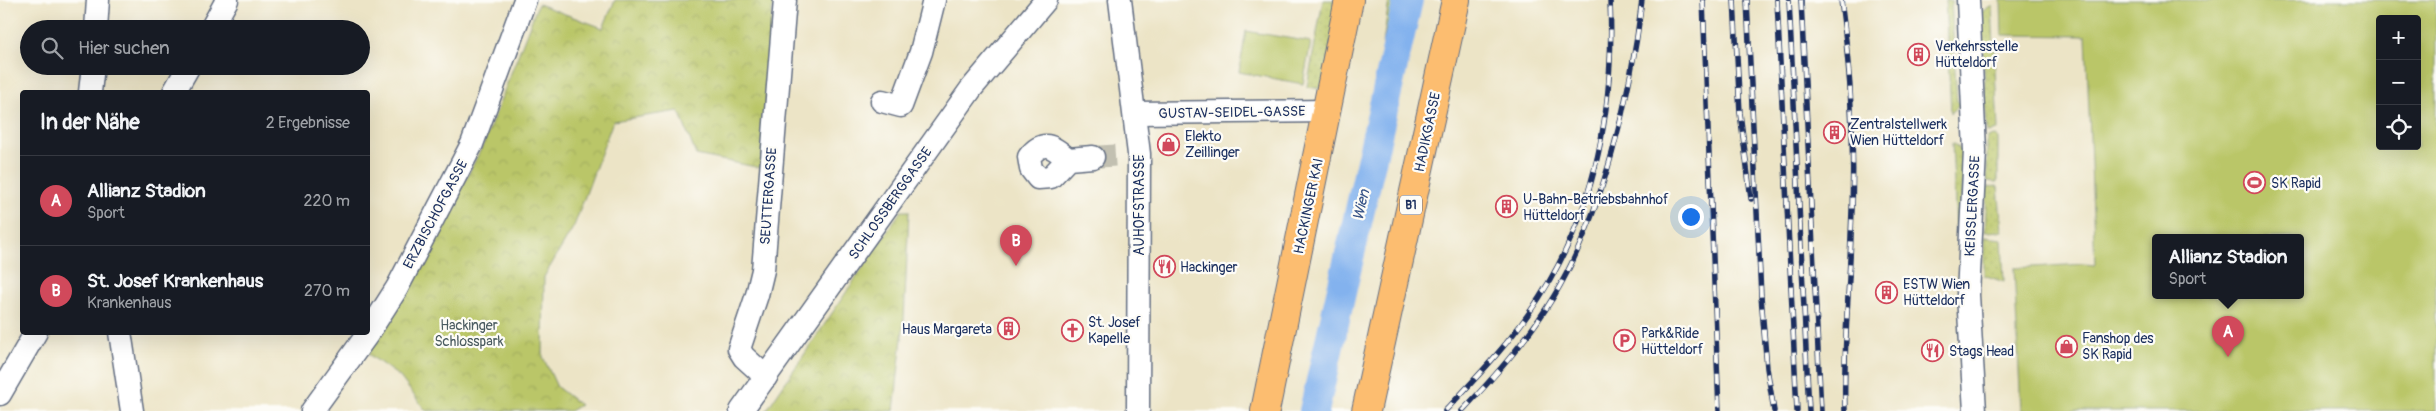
<!DOCTYPE html>
<html lang="de">
<meta charset="utf-8">
<style>
:root{--surface:#171b24;--page:#20242c;--text:#f1f3f6;--muted:#9ea1a6;--line:#363941;--accent:#d1495b}
body{margin:0;font-family:Pangolin,sans-serif;background:var(--page);color:var(--text)}
.controls{position:absolute;right:15px;top:15px;display:grid;overflow:hidden;border-radius:5px;box-shadow:0 5px 20px #0002}
.controls button{width:45px;height:45px;display:grid;place-items:center;padding:0;border:0;border-bottom:1px solid var(--line);background:var(--surface);color:var(--text);font:25px sans-serif}
.you{position:absolute;left:1690px;top:216px;width:18px;height:18px;margin:-12px;border:4px solid #fff;border-radius:50%;background:#1a73e8;box-shadow:0 0 0 8px #1a73e833}
.badge{display:grid;place-items:center;width:32px;height:32px;border-radius:50%;background:var(--accent);color:#fff;font-size:16px;font-weight:700}
.pin{position:absolute;translate:-50% -41px;filter:drop-shadow(0 1px 2px #0008)}
.pin::after{content:'';position:absolute;top:26px;width:18px;height:15px;background:inherit;clip-path:polygon(0 0,100% 0,50% 100%)}
.popup{position:absolute;left:2152px;top:234px;width:152px;height:65px;box-sizing:border-box;display:grid;place-content:center;border-radius:5px;background:var(--surface);filter:drop-shadow(0 1px 4px #0005);font-size:16px;white-space:nowrap;color:var(--muted)}
.popup b{font-size:19px;color:var(--text)}
.popup::after{content:'';position:absolute;left:50%;top:100%;margin-left:-10px;border:10px solid transparent;border-top-color:var(--surface)}
.list{margin:0;padding:0;list-style:none}
h2{display:flex;justify-content:space-between;align-items:center;height:65px;margin:0;padding:0 20px;font-size:21px}
h2 small{font-size:16px;font-weight:400;color:var(--muted)}
.list li{display:grid;grid-template-columns:32px 1fr auto;gap:15px;align-items:center;box-sizing:border-box;height:90px;padding:0 20px;border-top:1px solid var(--line)}
.list b{display:block;font-size:19px;white-space:nowrap}
.list p{margin:0;font-size:16px;white-space:nowrap;color:var(--muted)}
.list em{font-size:16px;font-style:normal;color:var(--muted)}
.icon{flex:none;width:28px;height:28px;fill:none;stroke:currentColor;stroke-width:2;stroke-linecap:round;stroke-linejoin:round}
.map{position:relative;flex:none;width:2436px;height:411px;overflow:hidden}
.search{position:absolute;background:var(--surface);box-shadow:0 5px 20px #0002;left:20px;top:20px;width:350px;height:55px;display:flex;align-items:center;gap:12px;box-sizing:border-box;padding:0 18px;border-radius:28px;color:var(--muted);font-size:19px}
.panel{position:absolute;background:var(--surface);box-shadow:0 5px 20px #0002;left:20px;top:90px;width:350px;height:245px;border-radius:5px}
.map>svg:first-child{display:block}
.grass{fill:url(#grass-dots);stroke:#6a7a63}
.park{fill:url(#park-crowns);stroke:#6a7a63}
.pitch{fill:#bac668;stroke:#6a7a63;fill-rule:evenodd}
.water{fill:url(#water-ripples);stroke:#4f70a6}
.lines{fill:none;stroke-linecap:round;stroke-linejoin:round}
.river{stroke:#83b2ee;stroke-width:30}
.minor-tunnel{stroke:#c2c0b1;stroke-width:22;stroke-dasharray:22 11;stroke-linecap:butt}
.minor-casing{stroke:#646e82;stroke-width:25}
.major-casing{stroke:#646e82;stroke-width:30}
.minor{stroke:#fff;stroke-width:22}
.major{stroke:#fcbd6f;stroke-width:28}
.rail-casing{stroke:#1b2f5e;stroke-width:5.5}
.rail{stroke:#fdfcf7;stroke-width:4;stroke-dasharray:11;stroke-linecap:butt}
.labels{text-anchor:middle;stroke-width:4.5;stroke-linejoin:round;paint-order:stroke}
.shield{fill:#fdfcf7;stroke:#5f6c8c;stroke-width:1}
.shield-label{font-size:12px;font-weight:bold;fill:#1b2f5e}
.poi-label{font-size:14px;fill:#1b2f5e;stroke:#fdfcf7;text-anchor:start}
.street-label{font-size:14px;fill:#1b2f5e;stroke:#fdfcf7}
.park-label{font-size:14px;fill:#4b5c61;stroke:#fdfcf7}
.water-label{font-size:15px;font-style:italic;fill:#3a5689;stroke:#fdfcf7}
</style>
<div class="map">
<svg width="2436" height="411" viewBox="0 0 2436 411">
<defs>
<pattern id="grass-dots" width="8" height="8" patternUnits="userSpaceOnUse" patternTransform="scale(1.25)"><rect width="8" height="8" fill="#bac668"/><path d="M2 2h.1M6 6h.1" fill="none" stroke="#9faa5d" stroke-width="1.8" stroke-linecap="round"/></pattern>
<pattern id="park-crowns" width="20" height="18" patternUnits="userSpaceOnUse" patternTransform="scale(1.25)"><rect width="20" height="18" fill="#bac668"/><path d="M2 6a3 3 0 1 1 6 0M12 15a3 3 0 1 1 6 0" fill="none" stroke="#9faa5d"/></pattern>
<pattern id="water-ripples" width="26" height="14" patternUnits="userSpaceOnUse" patternTransform="scale(1.25)"><rect width="26" height="14" fill="#83b2ee"/><path d="M2 4q2-2 4 0t4 0M15 11q2-2 4 0t4 0" fill="none" stroke="#6a91c4"/></pattern>
</defs>
<rect width="100%" height="100%" fill="#fdfcf7"/>
<filter id="ink" filterUnits="userSpaceOnUse"><feTurbulence type="fractalNoise" baseFrequency=".02" numOctaves="2"/><feDisplacementMap in="SourceGraphic" scale="10" xChannelSelector="R" yChannelSelector="G"/><feConvolveMatrix kernelMatrix="1 2 1 2 8 2 1 2 1" color-interpolation-filters="sRGB"/></filter>
<filter id="wash" filterUnits="userSpaceOnUse"><feTurbulence type="fractalNoise" baseFrequency=".0096" numOctaves="4" result="noise"/><feDisplacementMap in="SourceGraphic" scale="20" xChannelSelector="R" yChannelSelector="G"/><feGaussianBlur stdDeviation="1.12" result="paint"/><feColorMatrix in="noise" values="0 0 0 0 0 0 0 0 0 0 0 0 0 0 0 0 0 1.4 0 .05"/><feComposite in="paint" operator="in"/></filter>
<g filter="url(#wash)">
<rect width="100%" height="100%" fill="#ece4c6"/>
<g class="grass">
<polygon points="1323,0 1339,0 1323,89 1307,87"/>
<polygon points="1389,0 1400,0 1391,38 1383,44"/>
<polygon points="1414,0 1420,0 1408,49 1404,41"/>
<polygon points="1945,0 1951,0 1957,101 1961,104 1951,113"/>
<polygon points="1992,5 1998,130 1987,132 1981,12"/>
<polygon points="1995,136 1998,138 1998,182 1987,181 1987,137"/>
<polygon points="1952,143 1958,147 1964,158 1961,227 1956,227"/>
<polygon points="1998,186 2002,231 1985,232 1987,187"/>
<polygon points="1984,237 2002,239 2004,282 1984,275"/>
</g>
<g class="park">
<polygon points="615,0 773,0 761,168 696,155 679,111 613,121 574,226 544,277 543,357 557,387 580,405 570,411 426,411 400,377 368,354 424,262 483,145 538,4 603,28"/>
<polygon points="901,211 909,211 904,320 894,411 766,411"/>
</g>
<g class="pitch">
<path d="M2001,0h435v411h-415l-7,-143 70,-4 11,1 -9,-229 -84,-1zM2380,19h37v127h-37zM2156,238h144v58h-144z"/>
<polygon points="1246,31 1311,42 1303,84 1239,72"/>
</g>
<polygon class="water" points="1400,0 1414,0 1404,41 1408,49 1406,57 1384,53 1383,44 1391,38"/>
<g class="lines">
<polyline class="river" points="1314,411 1408,0"/>
</g>
</g>
<g filter="url(#ink)">
<g class="lines">
<polyline class="minor-tunnel" points="1093,157 1124,155"/>
<defs>
<g id="minor">
<polyline points="1120,0 1139,154 1138,411"/>
<polyline points="1968,0 1975,151 1968,295 1975,411"/>
<polyline points="96,29 98,0"/>
<polyline points="211,29 227,0"/>
<polyline points="90,92 93,66"/>
<polyline points="174,92 189,66"/>
<polyline points="882,101 901,106 921,52 934,0"/>
<polyline points="1135,113 1328,111"/>
<path d="M1068,159l-17,18 -13,1 -7,-9 -2,-12c15,-19 24,-10 39,2l25,-2"/>
<polyline points="120,332 132,411"/>
<polyline points="766,377 744,357 739,349 757,295 763,270 785,0"/>
<polyline points="0,394 36,332"/>
<polyline points="312,411 367,335 397,288 472,144 525,0"/>
<polyline points="741,411 971,89 1046,0"/>
</g>
<g id="major">
<polyline points="1265,411 1349,0"/>
<polyline points="1366,411 1456,0"/>
</g>
</defs>
<use href="#minor" class="minor-casing"/>
<use href="#major" class="major-casing"/>
<use href="#minor" class="minor"/>
<use href="#major" class="major"/>
<defs>
<g id="rail">
<polyline points="1703,0 1719,411"/>
<polyline points="1734,0 1740,113 1751,199"/>
<polyline points="1747,0 1761,296 1767,368 1774,411"/>
<polyline points="1777,0 1797,411"/>
<polyline points="1789,0 1809,411"/>
<polyline points="1801,0 1821,411"/>
<path d="M1841,0c11,78 14,157 10,236 -2,58 -8,116 -6,175"/>
<path d="M1445,411c29,-31 59,-62 84,-98 65,-92 86,-202 81,-313"/>
<path d="M1462,411c34,-36 66,-72 92,-115 49,-82 77,-202 88,-296"/>
</g>
</defs>
<use href="#rail" class="rail-casing"/>
<use href="#rail" class="rail"/>
</g>
</g>
<defs>
<symbol id="building-ring" viewBox="-11 -11 22 22"><circle r="9.5" fill="#fdfcf7" stroke="#d1495b" stroke-width="1.5"/><path d="M-4-6H4V6H1V3H-1V6H-4ZM-2.5-4.3h1.7v1.8h-1.7ZM.8-4.3h1.7v1.8H.8ZM-2.5-1h1.7V.8h-1.7ZM.8-1h1.7V.8H.8Z" fill="#d1495b"/></symbol>
<symbol id="shop-ring" viewBox="-11 -11 22 22"><circle r="9.5" fill="#fdfcf7" stroke="#d1495b" stroke-width="1.5"/><path d="M-5-2.5h2.3a2.7 3.5 0 0 1 5.4 0H5L5.5 6h-11ZM-1.5-2.5h3a1.5 2.3 0 0 0-3 0Z" fill="#d1495b"/></symbol>
<symbol id="stadium-ring" viewBox="-11 -11 22 22"><circle r="9.5" fill="#fdfcf7" stroke="#d1495b" stroke-width="1.5"/><path d="M0-5a6.5 5 0 1 0 0 10a6.5 5 0 1 0 0-10ZM-3.5-1.8h7v3.6h-7Z" fill="#d1495b"/></symbol>
<symbol id="restaurant-ring" viewBox="-11 -11 22 22"><circle r="9.5" fill="#fdfcf7" stroke="#d1495b" stroke-width="1.5"/><path d="M-5-6h1v4h1v-4h1v4h1v-4h1v5L-1.5 .5V6h-2V.5L-5-1ZM5-6V6H3V1.5H1.5Q1.5-4 5-6Z" fill="#d1495b"/></symbol>
<symbol id="church-ring" viewBox="-11 -11 22 22"><circle r="9.5" fill="#fdfcf7" stroke="#d1495b" stroke-width="1.5"/><path d="M-1.2-6h2.4v3.5h3.3v2.4h-3.3V6h-2.4V-.1h-3.3v-2.4h3.3Z" fill="#d1495b"/></symbol>
<symbol id="parking-ring" viewBox="-11 -11 22 22"><circle r="9.5" fill="#fdfcf7" stroke="#d1495b" stroke-width="1.5"/><path d="M-3.5-5.5H1a3.5 3.5 0 0 1 0 7H-1V5.5H-3.5ZM-1-3.4V-.6H.8a1.4 1.4 0 0 0 0-2.8Z" fill="#d1495b"/></symbol>
</defs>
<g fill-rule="evenodd">
<use href="#building-ring" x="1906" y="42" width="25" height="25"/>
<use href="#building-ring" x="1822" y="120" width="25" height="25"/>
<use href="#shop-ring" x="1156" y="132" width="25" height="25"/>
<use href="#stadium-ring" x="2242" y="170" width="25" height="25"/>
<use href="#building-ring" x="1494" y="194" width="25" height="25"/>
<use href="#restaurant-ring" x="1152" y="254" width="25" height="25"/>
<use href="#building-ring" x="1874" y="280" width="25" height="25"/>
<use href="#building-ring" x="996" y="316" width="25" height="25"/>
<use href="#church-ring" x="1060" y="318" width="25" height="25"/>
<use href="#parking-ring" x="1612" y="328" width="25" height="25"/>
<use href="#shop-ring" x="2054" y="334" width="25" height="25"/>
<use href="#restaurant-ring" x="1920" y="338" width="25" height="25"/>
</g>
<g class="labels">
<rect class="shield" x="1400" y="195.5" width="22" height="19" rx="4"/>
<g class="shield-label">
<text x="1411" y="209">B1</text>
</g>
<g class="poi-label">
<text x="1935" y="51">Verkehrsstelle<tspan x="1935" dy="16">Hütteldorf</tspan></text>
<text x="1850" y="129">Zentralstellwerk<tspan x="1850" dy="16">Wien Hütteldorf</tspan></text>
<text x="1185" y="141">Elekto<tspan x="1185" dy="16">Zeillinger</tspan></text>
<text x="2271" y="188">SK Rapid</text>
<text x="1523" y="204">U-Bahn-Betriebsbahnhof<tspan x="1523" dy="16">Hütteldorf</tspan></text>
<text x="1180" y="272">Hackinger</text>
<text x="1903" y="289">ESTW Wien<tspan x="1903" dy="16">Hütteldorf</tspan></text>
<text x="1088" y="327">St. Josef<tspan x="1088" dy="16">Kapelle</tspan></text>
<text x="992" y="334" text-anchor="end">Haus Margareta</text>
<text x="1641" y="338">Park&amp;Ride<tspan x="1641" dy="16">Hütteldorf</tspan></text>
<text x="2082" y="343">Fanshop des<tspan x="2082" dy="16">SK Rapid</tspan></text>
<text x="1949" y="356">Stags Head</text>
</g>
<g class="street-label">
<text transform="translate(1232 112) rotate(-1)" y="5">GUSTAV-SEIDEL-GASSE</text>
<text transform="translate(1427 132) rotate(-78)" y="5">HADIKGASSE</text>
<text transform="translate(768 196) rotate(-86)" y="5">SEUTTERGASSE</text>
<text transform="translate(890 203) rotate(-55)" y="5">SCHLOSSBERGGASSE</text>
<text transform="translate(1139 205) rotate(-90)" y="5">AUHOFSTRASSE</text>
<text transform="translate(1308 206) rotate(-78)" y="5">HACKINGER KAI</text>
<text transform="translate(1972 206) rotate(-87)" y="5">KEISSLERGASSE</text>
<text transform="translate(435 214) rotate(-62)" y="5">ERZBISCHOFGASSE</text>
</g>
<g class="park-label">
<text x="469" y="330">Hackinger<tspan x="469" dy="16">Schlosspark</tspan></text>
</g>
<g class="water-label">
<text transform="translate(1361 205) rotate(-77)" y="5">Wien</text>
</g>
</g>
</svg>
<div class="controls">
<button>+</button>
<button>−</button>
<button><svg class="icon" aria-label="locate" viewBox="0 0 24 24"><circle cx="12" cy="12" r="6"/><path d="M12 2v4M12 18v4M2 12h4M18 12h4"/></svg></button>
</div>
<div class="you"></div>
<div class="pin badge" style="left:2228px;top:357px">A</div>
<div class="popup"><b>Allianz Stadion</b>Sport</div>
<div class="pin badge" style="left:1016px;top:266px">B</div>
<div class="search"><svg class="icon" aria-label="search" viewBox="0 0 24 24"><circle cx="10" cy="10" r="6"/><path d="M15 15l6 6"/></svg>Hier suchen</div>
<section class="panel">
<h2>In der Nähe<small>2 Ergebnisse</small></h2>
<ul class="list">
<li><span class="badge">A</span><div><b>Allianz Stadion</b><p>Sport</p></div><em>220 m</em></li>
<li><span class="badge">B</span><div><b>St. Josef Krankenhaus</b><p>Krankenhaus</p></div><em>270 m</em></li>
</ul>
</section>
</div>
